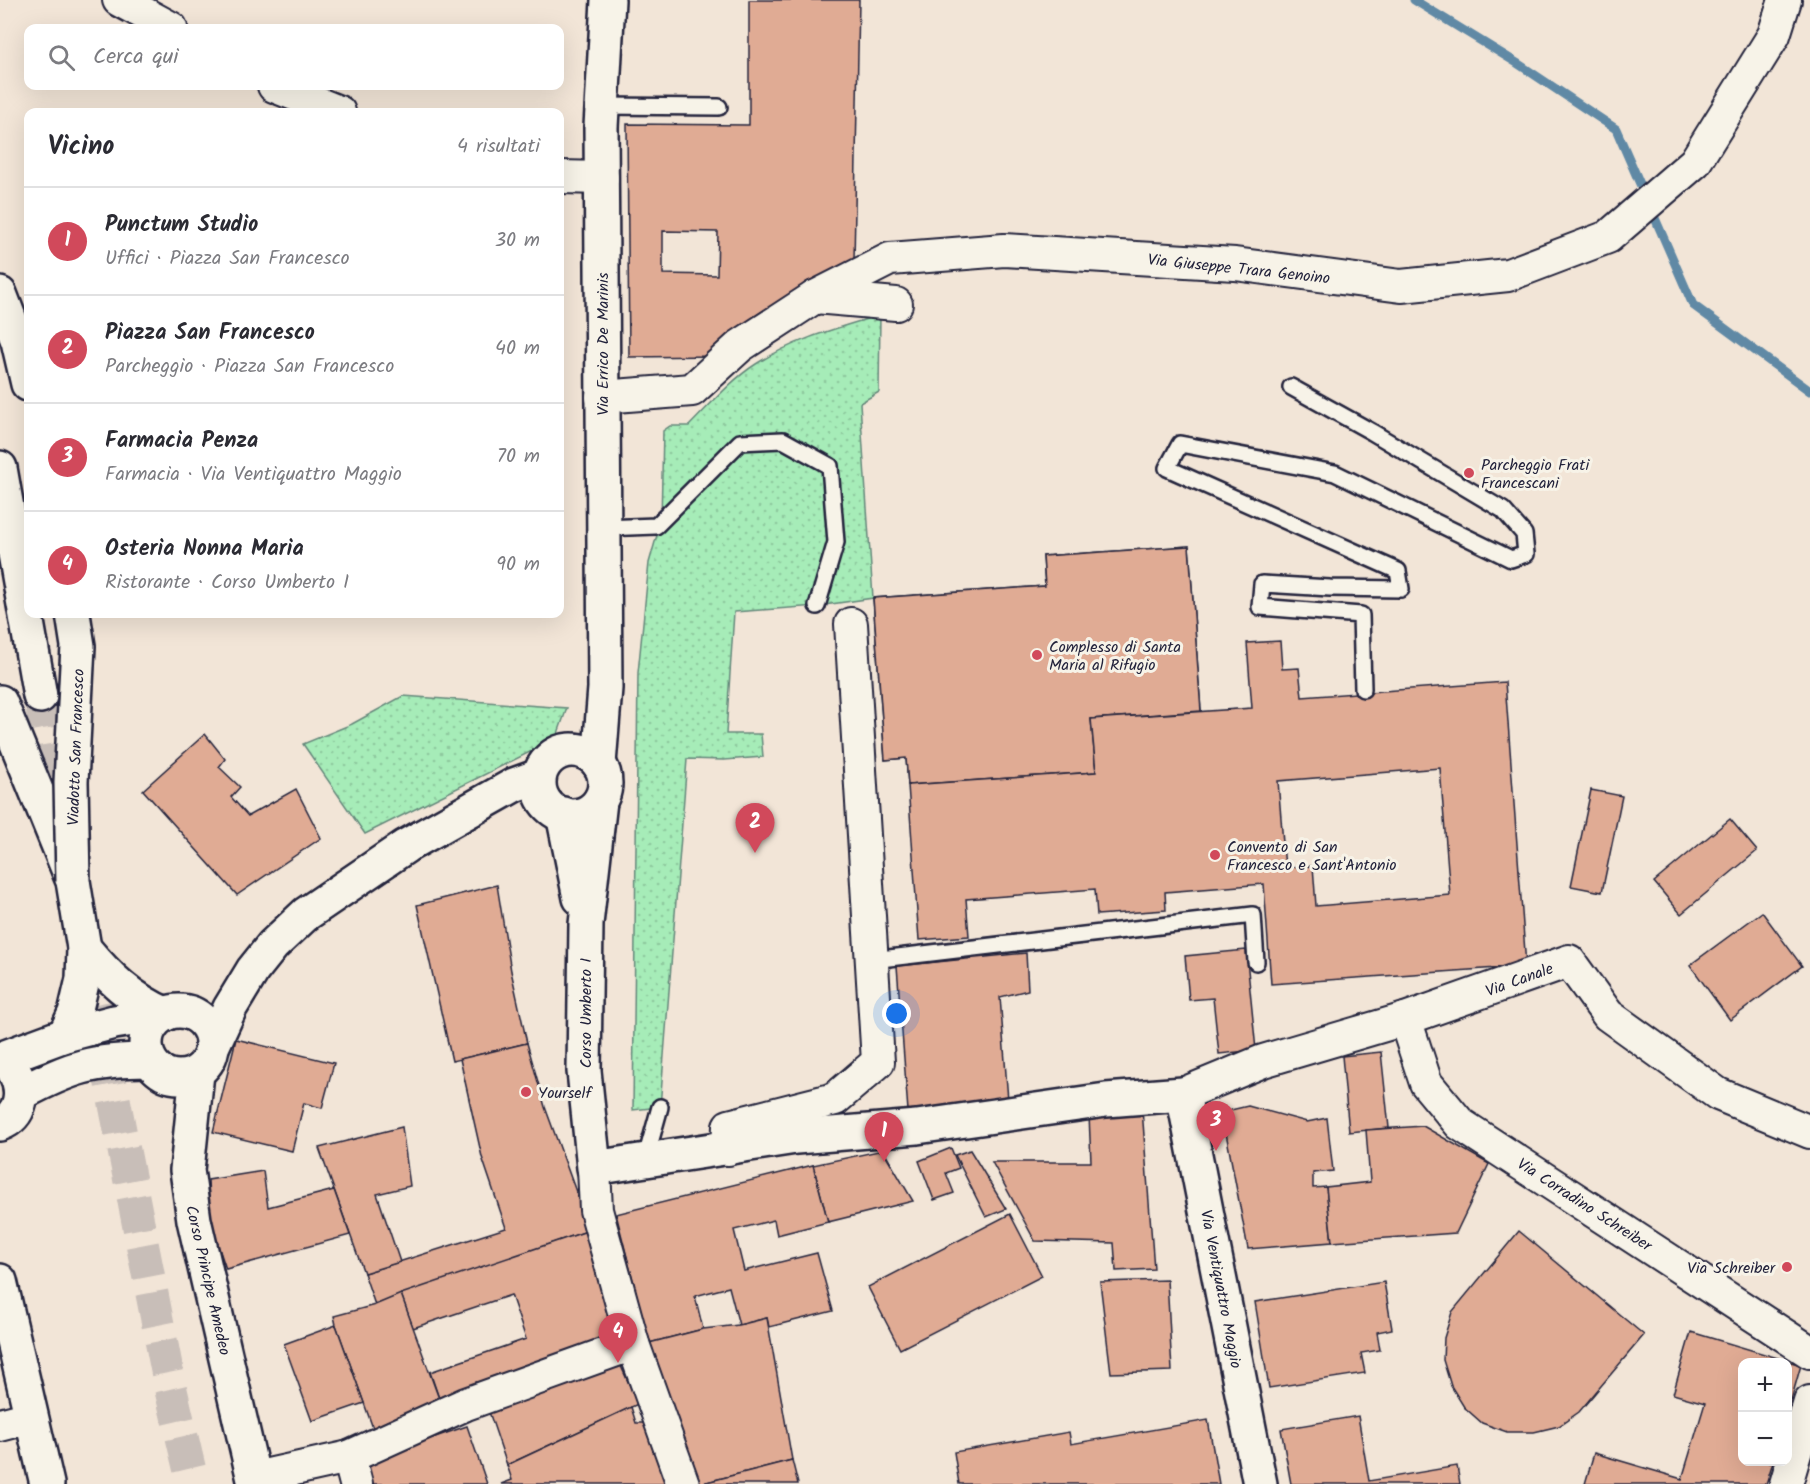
<!DOCTYPE html>
<html lang="it">
<meta charset="utf-8">
<style>
:root{--surface:#fff;--page:#f7f7f7;--text:#2b2b33;--muted:#7c7c81;--line:#e1e1e2;--accent:#d1495b}
body{margin:0;font-family:Kalam,sans-serif;background:var(--page);color:var(--text)}
.controls{position:absolute;right:18px;bottom:18px;display:grid;overflow:hidden;border-radius:12px;box-shadow:0 6px 24px #0002}
.controls button{width:54px;height:54px;display:grid;place-items:center;padding:0;border:0;border-bottom:2px solid var(--line);background:var(--surface);color:var(--text);font:30px sans-serif}
.you{position:absolute;left:897px;top:1014px;width:21px;height:21px;margin:-15px;border:4px solid #fff;border-radius:50%;background:#1a73e8;box-shadow:0 0 0 9px #1a73e833}
.badge{display:grid;place-items:center;width:39px;height:39px;border-radius:50%;background:var(--accent);color:#fff;font-size:20px;font-weight:700}
.pin{position:absolute;translate:-50% -50px;filter:drop-shadow(0 2px 3px #0008)}
.pin::after{content:'';position:absolute;top:32px;width:21px;height:18px;background:inherit;clip-path:polygon(0 0,100% 0,50% 100%)}
.list{margin:0;padding:0;list-style:none}
h2{display:flex;justify-content:space-between;align-items:center;height:78px;margin:0;padding:0 24px;font-size:26px}
h2 small{font-size:20px;font-weight:400;color:var(--muted)}
.list li{display:grid;grid-template-columns:39px 1fr auto;gap:18px;align-items:center;box-sizing:border-box;height:108px;padding:0 24px;border-top:2px solid var(--line)}
.list b{display:block;font-size:22px;white-space:nowrap}
.list p{margin:0;font-size:20px;white-space:nowrap;color:var(--muted)}
.list em{font-size:20px;font-style:normal;color:var(--muted)}
.icon{flex:none;width:33px;height:33px;fill:none;stroke:currentColor;stroke-width:2;stroke-linecap:round;stroke-linejoin:round}
.map{position:relative;flex:none;width:1810px;height:1484px;overflow:hidden}
.search{position:absolute;background:var(--surface);box-shadow:0 6px 24px #0002;left:24px;top:24px;width:540px;height:66px;display:flex;align-items:center;gap:15px;box-sizing:border-box;padding:0 21px;border-radius:12px;color:var(--muted);font-size:22px}
.panel{position:absolute;background:var(--surface);box-shadow:0 6px 24px #0002;left:24px;top:108px;width:540px;height:510px;border-radius:12px}
.map>svg:first-child{display:block}
.park{fill:url(#park-dots);stroke:#64877a;stroke-width:1.5}
.lines{fill:none;stroke-linecap:round;stroke-linejoin:round}
.stream{stroke:#6089a5;stroke-width:9}
.building{fill:#e0ab94;stroke:#22223b;stroke-width:1.5;fill-rule:evenodd}
.primary-tunnel{stroke:#c8beb8;stroke-width:33;stroke-dasharray:33 16;stroke-linecap:butt}
.lane-casing{stroke:#22223b;stroke-width:20}
.street-casing{stroke:#22223b;stroke-width:36}
.secondary-casing{stroke:#22223b;stroke-width:38}
.primary-casing{stroke:#22223b;stroke-width:38}
.lane{stroke:#f7f3e8;stroke-width:15}
.street{stroke:#f7f3e8;stroke-width:32}
.secondary{stroke:#f7f3e8;stroke-width:33}
.primary{stroke:#f7f3e8;stroke-width:33}
.secondary-bridge-casing{stroke:#22223b;stroke-width:38;stroke-linecap:butt}
.secondary-bridge{stroke:#f7f3e8;stroke-width:33}
.poi-dot{fill:#d1495b;stroke:#f7f3e8;stroke-width:2}
.labels{text-anchor:middle;stroke-width:6;stroke-linejoin:round;paint-order:stroke}
.street-label{font-size:16px;fill:#22223b;stroke:#f7f3e8}
.poi-label{font-size:16px;fill:#22223b;stroke:#f7f3e8;text-anchor:start}
</style>
<div class="map">
<svg width="1810" height="1484" viewBox="0 0 1810 1484">
<defs>
<pattern id="park-dots" width="8" height="8" patternUnits="userSpaceOnUse" patternTransform="scale(1.5)"><rect width="8" height="8" fill="#a6ecb8"/><path d="M2 2h.1M6 6h.1" fill="none" stroke="#8fca9f" stroke-width="1.8" stroke-linecap="round"/></pattern>
</defs>
<rect width="100%" height="100%" fill="#f2e5d7"/>
<filter id="ink" filterUnits="userSpaceOnUse"><feTurbulence type="fractalNoise" baseFrequency=".0167" numOctaves="2"/><feDisplacementMap in="SourceGraphic" scale="12" xChannelSelector="R" yChannelSelector="G"/><feConvolveMatrix kernelMatrix="1 2 1 2 8 2 1 2 1" color-interpolation-filters="sRGB"/></filter>
<g filter="url(#ink)">
<g class="park">
<path d="M880,315l-1,77 -19,11 13,195 -56,8 -83,6 -8,122h35l2,23 -39,3 -37,-1 -27,348 -27,3 5,-437 11,-110 12,-42 2,-90 7,-5h19c21,-21 42,-46 67,-62 39,-25 81,-36 124,-49z"/>
<polygon points="403,696 567,708 556,739 365,834 303,744 352,724"/>
</g>
<g class="lines">
<polyline class="stream" points="1414,0 1517,63 1616,129 1693,305 1810,391"/>
</g>
<g class="building">
<path d="M749,0h110l-5,261 -137,95 -88,1 -2,-233 122,1zM663,231l55,1 -1,43 -54,-1z"/>
<path d="M1189,546l12,165 -110,8 5,53 -188,13 -2,-27 -21,2 -12,-162 172,-12 -2,-30zM1070,657l6,97 -94,6 -6,-97z"/>
<polygon points="1189,546 1201,711 1091,719 1096,772 908,785 906,758 885,760 873,598 1045,586 1043,556"/>
<path d="M1280,641l2,28 17,-1 3,29 203,-15 21,284 -255,18 -7,-100 -99,8 1,18 -69,5 -2,-26 -129,10 3,37 -50,4 -11,-155 188,-13 -5,-53 161,-11 -5,-65zM1440,768l10,127 -134,11 -3,-40 -28,2 -7,-87z"/>
<polygon points="205,734 225,759 219,767 240,787 231,797 248,816 296,789 321,838 237,895 143,790"/>
<polygon points="1591,790 1622,796 1602,892 1571,886"/>
<polygon points="1730,819 1757,851 1681,914 1654,882"/>
<polygon points="497,885 511,971 527,1043 452,1061 417,905"/>
<polygon points="1762,912 1802,966 1730,1020 1690,965"/>
<polygon points="1246,950 1256,1050 1219,1054 1213,998 1189,1000 1185,956"/>
<polygon points="1026,953 1028,990 1000,997 1008,1100 909,1124 897,966"/>
<polygon points="236,1039 334,1063 322,1108 304,1103 292,1151 213,1132"/>
<polygon points="527,1043 545,1107 590,1230 375,1305 364,1273 506,1228 482,1157 460,1059"/>
<polygon points="1381,1052 1389,1128 1349,1132 1342,1056"/>
<polygon points="1248,1106 1307,1122 1327,1118 1333,1171 1313,1173 1313,1188 1326,1187 1332,1242 1248,1249 1222,1112"/>
<polygon points="1142,1109 1154,1269 1116,1271 1114,1243 1035,1241 992,1162 1091,1162 1089,1115"/>
<polygon points="1423,1126 1489,1164 1456,1233 1332,1242 1326,1187 1370,1182 1366,1130"/>
<polygon points="402,1127 410,1186 377,1194 400,1262 364,1273 319,1148"/>
<polygon points="951,1148 959,1168 946,1173 954,1193 934,1200 919,1161"/>
<polygon points="883,1150 913,1201 828,1222 813,1165"/>
<polygon points="970,1150 1006,1209 986,1217 955,1155"/>
<polygon points="813,1165 828,1222 777,1235 774,1220 734,1230 744,1271 817,1253 833,1311 769,1327 767,1318 739,1325 729,1287 695,1296 703,1329 649,1343 616,1214"/>
<polygon points="263,1171 268,1207 334,1190 350,1235 226,1269 210,1222 208,1180"/>
<polygon points="1010,1214 1042,1276 900,1349 868,1287"/>
<polygon points="590,1230 629,1343 442,1407 430,1372 526,1339 511,1295 413,1328 401,1294"/>
<polygon points="1519,1231 1644,1335 1579,1412 1559,1426 1534,1432 1507,1432 1482,1423 1464,1407 1451,1386 1443,1360 1444,1338 1452,1312"/>
<polygon points="1167,1280 1172,1371 1111,1373 1100,1282"/>
<polygon points="1384,1282 1392,1329 1377,1332 1380,1350 1361,1353 1365,1373 1269,1388 1255,1302"/>
<polygon points="401,1294 442,1407 374,1431 336,1325 334,1316 375,1305"/>
<polygon points="767,1318 792,1460 699,1484 692,1484 649,1343 703,1329 739,1325"/>
<polygon points="336,1325 364,1403 312,1421 284,1344"/>
<polygon points="1691,1332 1801,1365 1788,1411 1788,1362 1742,1362 1742,1462 1773,1462 1766,1484 1585,1484 1594,1453 1682,1479 1705,1403 1673,1394"/>
<polygon points="616,1355 638,1404 507,1465 486,1403"/>
<polygon points="631,1407 636,1423 648,1423 671,1484 501,1484 512,1480 507,1465"/>
<polygon points="1358,1416 1369,1481 1457,1466 1460,1484 1291,1484 1281,1429"/>
<polygon points="1208,1420 1219,1484 959,1484 954,1452 1069,1432 1071,1444"/>
<polygon points="467,1426 487,1484 371,1484 363,1462"/>
<polygon points="792,1460 798,1484 699,1484"/>
</g>
<g class="lines">
<g class="primary-tunnel">
<polyline points="40,696 62,823"/>
<polyline points="86,956 170,1386 193,1484"/>
</g>
<defs>
<g id="lane">
<polyline points="601,106 719,107"/>
<polyline points="1291,387 1372,432 1503,510 1524,534 1526,554 1511,559 1335,473 1180,444 1167,468 1398,571 1401,589 1330,588 1262,584 1260,607 1361,615 1363,689"/>
<polyline points="603,528 656,526 740,442 783,440 830,466 836,542 817,606"/>
<polyline points="872,960 1253,915 1256,962"/>
<polyline points="645,1161 660,1107"/>
</g>
<g id="street">
<polyline points="119,0 171,28"/>
<polyline points="274,86 339,112"/>
<polyline points="560,177 602,178"/>
<polyline points="815,297 896,304"/>
<polyline points="602,397 692,390 740,346 815,297 890,259 1004,250 1235,264 1401,286 1508,275 1608,237 1695,162 1774,35 1785,0"/>
<polyline points="1405,1019 1426,1083 1460,1124 1810,1352"/>
<polyline points="1183,1094 1263,1061 1405,1019 1569,961 1608,1015 1718,1094 1810,1132"/>
<polyline points="728,1149 729,1126 835,1099 878,1062 851,624"/>
<polyline points="594,1168 596,1210 633,1344 683,1484"/>
<polyline points="0,1425 31,1417"/>
<polyline points="349,1457 356,1484"/>
<polyline points="254,1478 349,1457 466,1404 633,1344"/>
<polyline points="1786,1484 1810,1402"/>
</g>
<g id="secondary">
<polyline points="0,294 18,341 28,384"/>
<polyline points="0,702 73,881 84,948 83,979 75,1013 65,1035"/>
<circle cx="572" cy="783" r="33"/>
<polyline points="599,764 605,688 601,127 608,0"/>
<polyline points="600,801 586,924 584,1071 594,1168 796,1137 917,1127 1106,1100 1183,1094 1260,1484"/>
<polyline points="563,814 580,898"/>
<path d="M84,948c24,29 47,51 81,66"/>
<circle cx="179" cy="1044" r="33"/>
<polyline points="213,1045 230,1008 253,970 273,945 306,914 406,846 514,785 539,776"/>
<polyline points="0,1059 65,1035 114,1022 165,1014"/>
<polyline points="197,1073 187,1170 194,1220 255,1484"/>
<path d="M22,1093c49,-26 71,-33 127,-33"/>
<path d="M0,1124c22,-8 25,-32 15,-51"/>
<polyline points="0,1281 47,1484"/>
</g>
<polyline id="primary" points="0,468 40,696"/>
</defs>
<use href="#lane" class="lane-casing"/>
<use href="#street" class="street-casing"/>
<use href="#secondary" class="secondary-casing"/>
<use href="#primary" class="primary-casing"/>
<use href="#lane" class="lane"/>
<use href="#street" class="street"/>
<use href="#secondary" class="secondary"/>
<use href="#primary" class="primary"/>
<defs>
<polyline id="secondary-bridge" points="73,881 71,782 78,646 73,614"/>
</defs>
<use href="#secondary-bridge" class="secondary-bridge-casing"/>
<use href="#secondary-bridge" class="secondary-bridge"/>
</g>
</g>
<g class="poi-dot">
<circle cx="1469" cy="473" r="6"/>
<circle cx="1037" cy="655" r="6"/>
<circle cx="1215" cy="855" r="6"/>
<circle cx="526" cy="1092" r="6"/>
<circle cx="1787" cy="1267" r="6"/>
</g>
<g class="labels">
<g class="street-label">
<text transform="translate(1239 268) rotate(6)" y="6">Via Giuseppe Trara Genoino</text>
<text transform="translate(602 344) rotate(-90)" y="6">Via Errico De Marinis</text>
<text transform="translate(75 747) rotate(-88)" y="6">Viadotto San Francesco</text>
<text transform="translate(1519 979) rotate(-20)" y="6">Via Canale</text>
<text transform="translate(585 1013) rotate(-90)" y="6">Corso Umberto I</text>
<text transform="translate(1585 1204) rotate(33)" y="6">Via Corradino Schreiber</text>
<text transform="translate(209 1280) rotate(77)" y="6">Corso Principe Amedeo</text>
<text transform="translate(1222 1289) rotate(79)" y="6">Via Ventiquattro Maggio</text>
</g>
<g class="poi-label">
<text x="1481" y="470">Parcheggio Frati<tspan x="1481" dy="18">Francescani</tspan></text>
<text x="1049" y="652">Complesso di Santa<tspan x="1049" dy="18">Maria al Rifugio</tspan></text>
<text x="1227" y="852">Convento di San<tspan x="1227" dy="18">Francesco e Sant'Antonio</tspan></text>
<text x="538" y="1098">Yourself</text>
<text x="1775" y="1273" text-anchor="end">Via Schreiber</text>
</g>
</g>
</svg>
<div class="controls">
<button>+</button>
<button>−</button>
</div>
<div class="you"></div>
<div class="pin badge" style="left:884px;top:1162px">1</div>
<div class="pin badge" style="left:755px;top:853px">2</div>
<div class="pin badge" style="left:1216px;top:1151px">3</div>
<div class="pin badge" style="left:618px;top:1363px">4</div>
<div class="search"><svg class="icon" aria-label="search" viewBox="0 0 24 24"><circle cx="10" cy="10" r="6"/><path d="M15 15l6 6"/></svg>Cerca qui</div>
<section class="panel">
<h2>Vicino<small>4 risultati</small></h2>
<ul class="list">
<li><span class="badge">1</span><div><b>Punctum Studio</b><p>Uffici · Piazza San Francesco</p></div><em>30 m</em></li>
<li><span class="badge">2</span><div><b>Piazza San Francesco</b><p>Parcheggio · Piazza San Francesco</p></div><em>40 m</em></li>
<li><span class="badge">3</span><div><b>Farmacia Penza</b><p>Farmacia · Via Ventiquattro Maggio</p></div><em>70 m</em></li>
<li><span class="badge">4</span><div><b>Osteria Nonna Maria</b><p>Ristorante · Corso Umberto I</p></div><em>90 m</em></li>
</ul>
</section>
</div>
